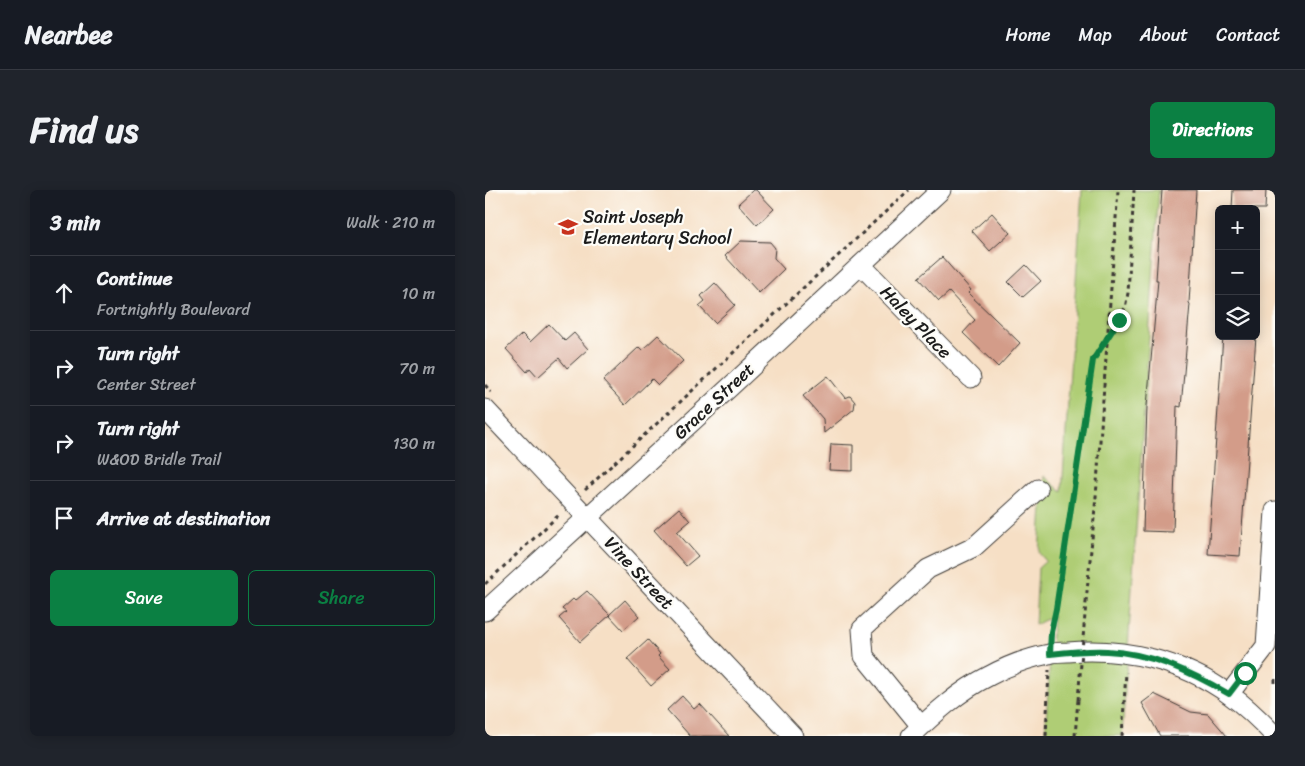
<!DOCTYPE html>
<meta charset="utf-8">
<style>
:root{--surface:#171b24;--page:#20242c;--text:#f1f3f6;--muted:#9ea1a6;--line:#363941;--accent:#0b8043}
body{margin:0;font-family:Sriracha,sans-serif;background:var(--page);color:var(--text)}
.controls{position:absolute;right:15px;top:15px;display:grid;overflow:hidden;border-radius:8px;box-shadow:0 2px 12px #0003}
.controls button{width:45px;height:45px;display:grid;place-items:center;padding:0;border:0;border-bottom:1px solid var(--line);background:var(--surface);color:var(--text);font:25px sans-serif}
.stop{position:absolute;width:15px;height:15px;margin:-11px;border:4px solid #0b8043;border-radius:50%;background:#fff}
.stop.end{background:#0b8043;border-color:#fff;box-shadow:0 1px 5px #0008}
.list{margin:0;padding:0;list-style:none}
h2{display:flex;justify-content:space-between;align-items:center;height:65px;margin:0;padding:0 20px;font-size:21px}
h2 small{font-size:16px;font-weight:400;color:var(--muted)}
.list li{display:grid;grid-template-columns:32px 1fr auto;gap:15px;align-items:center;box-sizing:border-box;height:75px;padding:0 20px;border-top:1px solid var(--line)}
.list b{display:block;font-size:19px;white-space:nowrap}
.list p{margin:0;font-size:16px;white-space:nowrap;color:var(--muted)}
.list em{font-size:16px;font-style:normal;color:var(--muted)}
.actions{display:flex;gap:10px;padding:15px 20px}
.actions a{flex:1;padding:11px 0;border:1px solid var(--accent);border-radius:8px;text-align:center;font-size:18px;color:var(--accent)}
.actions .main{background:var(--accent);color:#fff}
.icon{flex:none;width:28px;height:28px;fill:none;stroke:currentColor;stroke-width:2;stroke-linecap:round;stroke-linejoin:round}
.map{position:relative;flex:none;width:790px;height:546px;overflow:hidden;border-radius:8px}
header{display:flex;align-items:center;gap:30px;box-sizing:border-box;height:70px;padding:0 25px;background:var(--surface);border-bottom:1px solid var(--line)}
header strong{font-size:24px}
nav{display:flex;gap:28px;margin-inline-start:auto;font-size:18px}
.intro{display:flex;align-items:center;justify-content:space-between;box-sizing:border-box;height:120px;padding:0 30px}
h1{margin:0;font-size:35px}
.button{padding:12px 22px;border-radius:8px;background:var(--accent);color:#fff;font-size:18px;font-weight:700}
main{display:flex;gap:30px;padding:0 30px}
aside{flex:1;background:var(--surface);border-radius:8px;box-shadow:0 2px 12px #0003}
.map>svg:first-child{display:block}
.green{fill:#afcd75;stroke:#667448}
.building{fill:#d39c89}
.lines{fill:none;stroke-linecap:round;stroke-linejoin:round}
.minor-casing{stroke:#3d3935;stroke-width:21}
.path{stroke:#3d3935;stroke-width:3;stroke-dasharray:4 4;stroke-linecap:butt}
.minor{stroke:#fff;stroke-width:19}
.path-bridge{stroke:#3d3935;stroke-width:3;stroke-dasharray:4 4;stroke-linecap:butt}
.route{stroke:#0b8043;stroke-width:6}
.labels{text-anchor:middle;stroke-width:4.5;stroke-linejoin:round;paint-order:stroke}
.poi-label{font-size:18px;fill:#1c1c1c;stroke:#fdfcf7;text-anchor:start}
.street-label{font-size:18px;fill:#1c1c1c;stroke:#fdfcf7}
</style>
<header>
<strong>Nearbee</strong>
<nav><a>Home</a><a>Map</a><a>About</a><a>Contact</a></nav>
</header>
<div class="intro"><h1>Find us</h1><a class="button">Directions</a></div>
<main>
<aside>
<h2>3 min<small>Walk · 210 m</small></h2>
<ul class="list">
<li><svg class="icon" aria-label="ahead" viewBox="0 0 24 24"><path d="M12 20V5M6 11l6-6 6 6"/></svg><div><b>Continue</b><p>Fortnightly Boulevard</p></div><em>10 m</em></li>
<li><svg class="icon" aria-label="right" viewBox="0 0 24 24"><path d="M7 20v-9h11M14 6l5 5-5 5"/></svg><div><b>Turn right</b><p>Center Street</p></div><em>70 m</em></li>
<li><svg class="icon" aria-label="right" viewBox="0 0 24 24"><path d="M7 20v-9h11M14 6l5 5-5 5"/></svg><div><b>Turn right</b><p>W&amp;OD Bridle Trail</p></div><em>130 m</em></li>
<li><svg class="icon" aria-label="arrive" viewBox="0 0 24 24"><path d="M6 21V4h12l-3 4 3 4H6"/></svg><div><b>Arrive at destination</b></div></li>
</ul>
<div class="actions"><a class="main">Save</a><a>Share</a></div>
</aside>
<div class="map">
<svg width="790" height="546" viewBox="0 0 790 546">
<rect width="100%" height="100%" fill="#fdfcf7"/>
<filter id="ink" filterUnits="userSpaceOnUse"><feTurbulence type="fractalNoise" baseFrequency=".02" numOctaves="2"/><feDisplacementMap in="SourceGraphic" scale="10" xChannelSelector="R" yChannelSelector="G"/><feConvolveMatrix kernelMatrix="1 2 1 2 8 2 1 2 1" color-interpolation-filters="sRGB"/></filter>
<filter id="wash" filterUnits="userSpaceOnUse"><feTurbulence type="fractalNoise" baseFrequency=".0096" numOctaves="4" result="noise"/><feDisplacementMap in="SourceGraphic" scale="20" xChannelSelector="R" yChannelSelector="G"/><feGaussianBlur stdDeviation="1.12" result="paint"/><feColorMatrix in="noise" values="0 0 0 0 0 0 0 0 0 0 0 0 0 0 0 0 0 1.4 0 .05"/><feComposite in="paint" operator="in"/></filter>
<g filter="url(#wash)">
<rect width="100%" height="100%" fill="#f6dfc5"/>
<polygon class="green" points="597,0 674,0 637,546 560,546 568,426 550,435 553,378 561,371 554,363 559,286 577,302"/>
<g id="blocks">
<g class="building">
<polygon points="268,0 271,0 289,19 272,35 253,14"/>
<polygon points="677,0 711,0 704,113 705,114 696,217 692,216 688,342 658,341 662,216 673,90 671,90"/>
<polygon points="748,0 781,0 780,19 747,19"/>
<polygon points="507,23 525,43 505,61 487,41"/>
<polygon points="256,51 285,52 290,58 289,68 299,79 274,103 240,66"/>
<polygon points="457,67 486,100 483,103 535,153 513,177 478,143 490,130 464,102 454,111 433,88"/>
<polygon points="541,75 556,91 538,107 523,92"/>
<polygon points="230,93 250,115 230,133 214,116 220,111 216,106"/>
<polygon points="64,134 80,151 89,143 103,159 82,178 74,168 53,187 45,178 42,182 21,159 37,144 45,152"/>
<polygon points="173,145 198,171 173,195 167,189 140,215 118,191 154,157 157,160"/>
<polygon points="738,146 771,146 755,366 723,364"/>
<polygon points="343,186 360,208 365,206 370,212 369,219 339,243 338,229 318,206"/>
<polygon points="346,254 368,255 368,281 344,280"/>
<polygon points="194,318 205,331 192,342 213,366 201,376 169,340"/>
<polygon points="102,401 125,425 95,452 74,428 81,422 77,419 88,409 90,411"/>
<polygon points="140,410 154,426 138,440 124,425"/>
<polygon points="163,450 175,464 173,466 185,479 166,496 142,469"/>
<polygon points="669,504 706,522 723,524 742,546 675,546 657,513"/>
<polygon points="197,506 209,519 215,514 244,546 205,546 182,520"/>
</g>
</g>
</g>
<g filter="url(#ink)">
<use href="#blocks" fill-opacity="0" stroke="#3d3935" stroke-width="1"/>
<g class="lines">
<defs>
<g id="minor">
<polyline points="376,75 486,188"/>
<polyline points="0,219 308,546"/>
<polyline points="0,421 245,197 456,0"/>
<polyline points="744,504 781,456 790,321"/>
<polyline points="436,536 379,466 377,439 443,379 489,357 553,299"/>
<path d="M426,546c23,-22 48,-45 78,-60 18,-10 40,-18 60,-22 6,-2 13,-2 19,-2 56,-5 116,9 162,43 17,12 31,26 45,41"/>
</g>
</defs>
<use href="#minor" class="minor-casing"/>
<g class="path">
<polyline points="0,195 6,202"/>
<polyline points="100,300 424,0"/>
<polyline points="0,394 76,323"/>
<polyline points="601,412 611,307 633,0"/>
<polyline points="566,446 571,419 608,169 640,118 643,103 649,0"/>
<polyline points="790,489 790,496"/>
<polyline points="561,546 564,480"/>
<polyline points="590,546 593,510"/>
<polyline points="637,546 641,482"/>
</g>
<use href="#minor" class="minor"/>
<polyline class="path-bridge" points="593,510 601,412"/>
</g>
</g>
<g class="lines" filter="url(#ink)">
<path class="route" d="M634,130l-26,40 -37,249 -5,23 -1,22c19,-2 38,-4 57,-3 44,2 84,21 122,43l16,-21"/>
</g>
<defs>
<symbol id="school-bare" viewBox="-9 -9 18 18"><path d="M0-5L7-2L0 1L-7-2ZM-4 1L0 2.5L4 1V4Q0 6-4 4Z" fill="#c8321e" stroke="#fdfcf7" stroke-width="2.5" paint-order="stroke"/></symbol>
</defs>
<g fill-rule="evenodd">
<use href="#school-bare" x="69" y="23" width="28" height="28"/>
</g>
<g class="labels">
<g class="poi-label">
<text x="98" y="33">Saint Joseph<tspan x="98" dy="21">Elementary School</tspan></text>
</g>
<g class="street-label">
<text transform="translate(431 132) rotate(46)" y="6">Haley Place</text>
<text transform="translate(229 211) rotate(-43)" y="6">Grace Street</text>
<text transform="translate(154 383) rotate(47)" y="6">Vine Street</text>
</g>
</g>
</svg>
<div class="controls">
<button>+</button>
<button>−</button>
<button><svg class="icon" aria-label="layers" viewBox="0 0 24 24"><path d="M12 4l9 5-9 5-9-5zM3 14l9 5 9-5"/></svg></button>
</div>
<div class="stop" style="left:760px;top:483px"></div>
<div class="stop end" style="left:634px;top:130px"></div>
</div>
</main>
